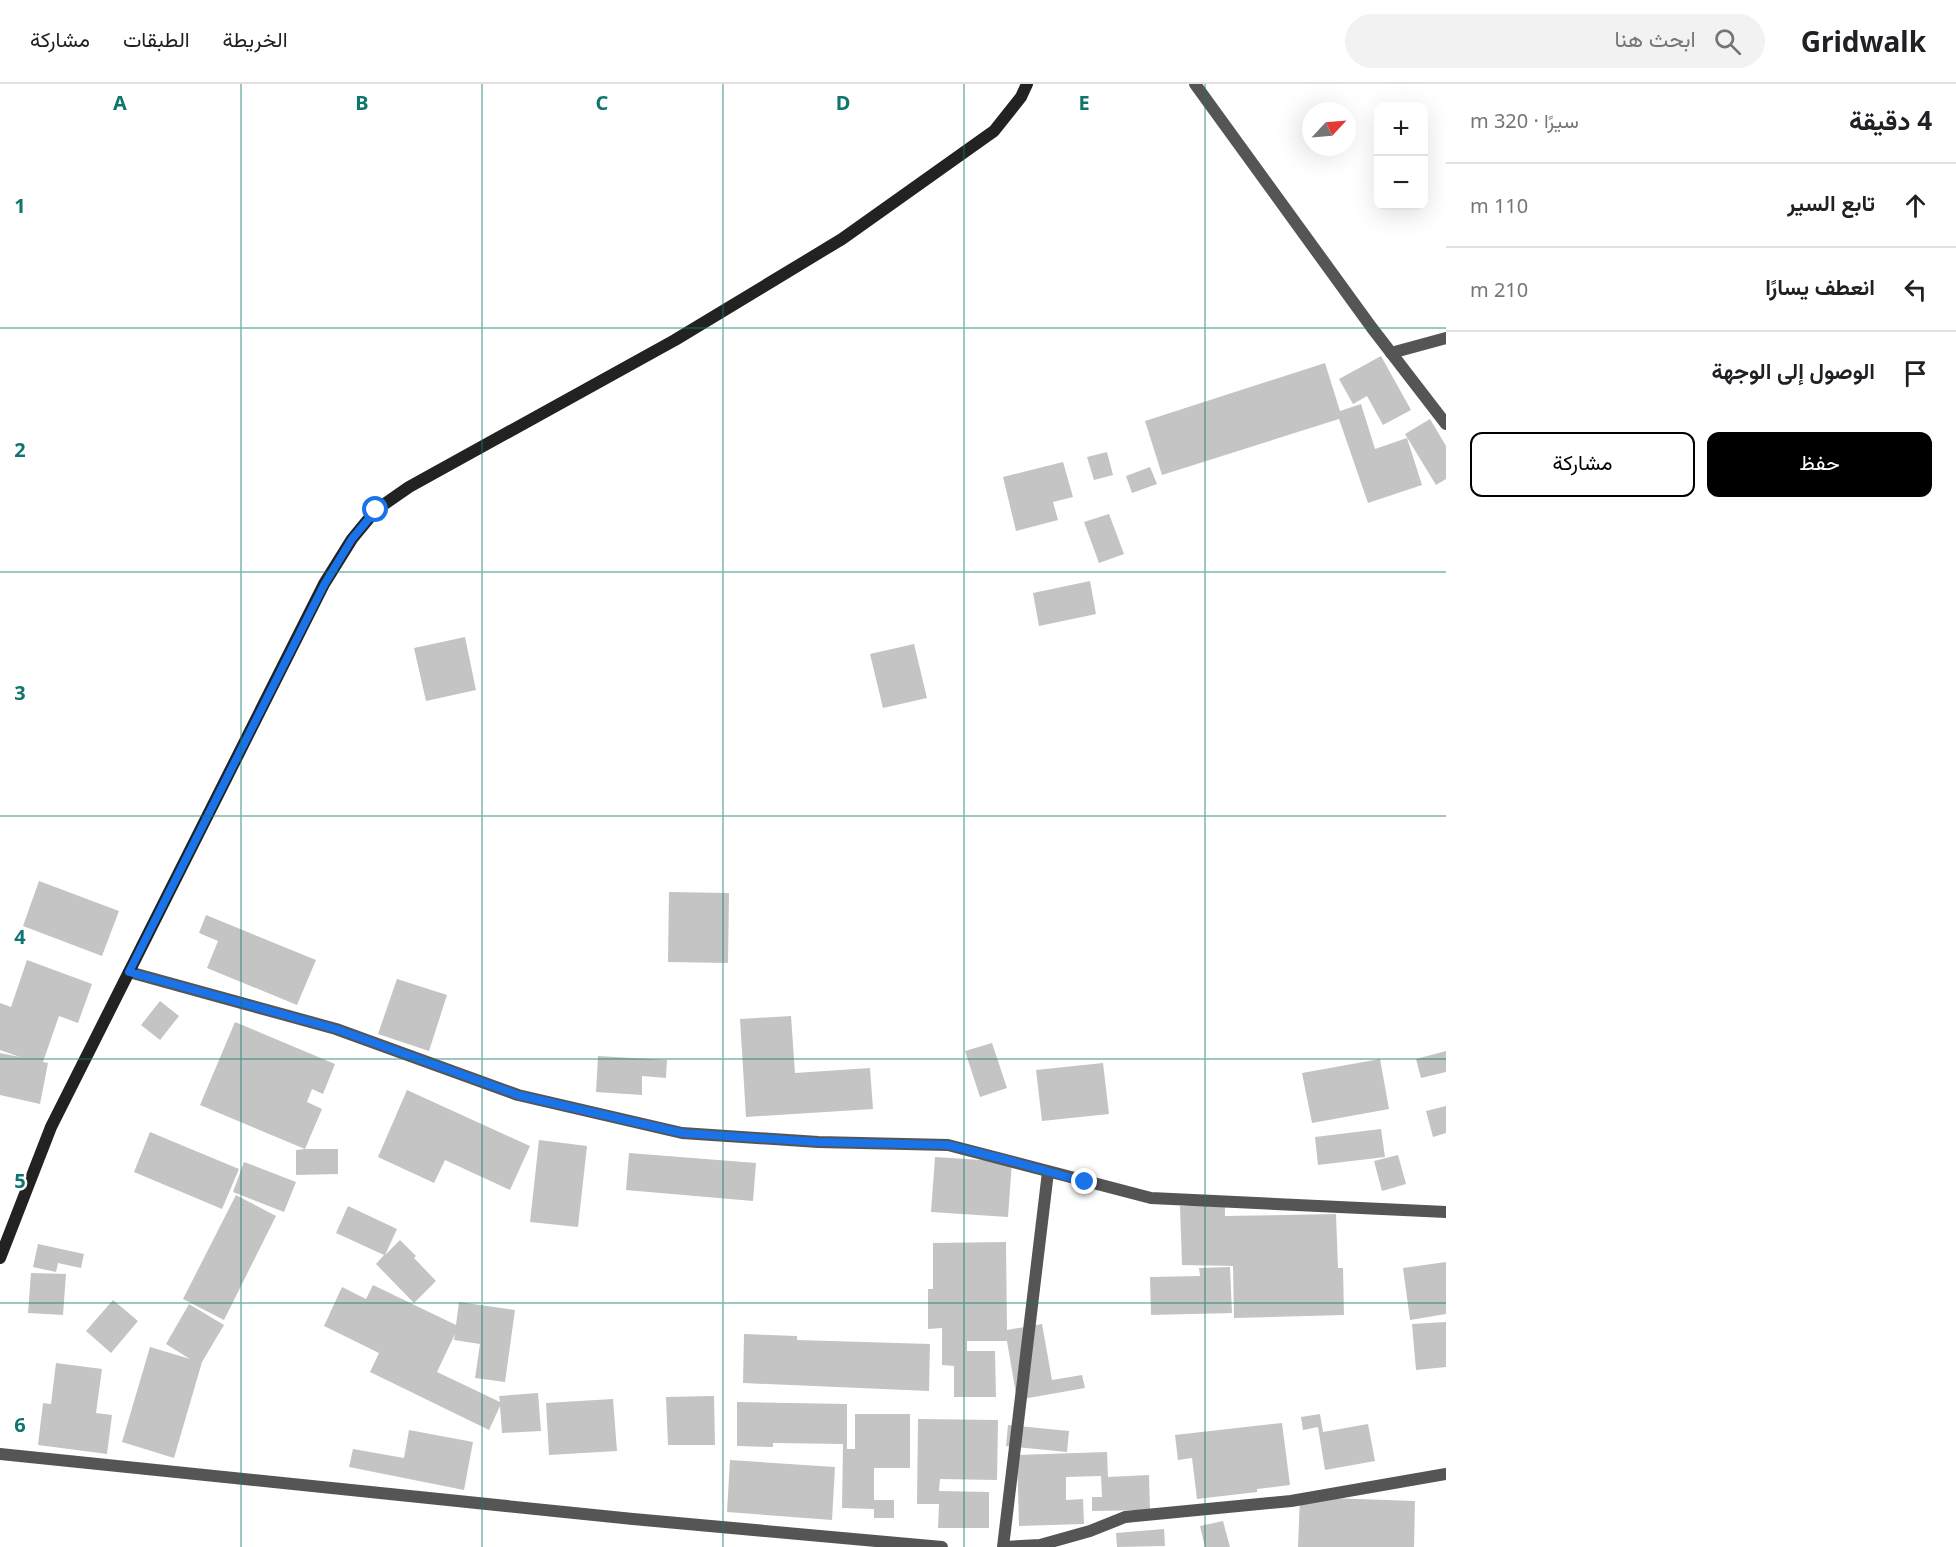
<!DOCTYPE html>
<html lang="ar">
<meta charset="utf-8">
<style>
:root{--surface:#fff;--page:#f2f2f2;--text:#202124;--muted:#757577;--line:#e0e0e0;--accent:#000}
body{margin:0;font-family:"Noto Sans",Vazirmatn,sans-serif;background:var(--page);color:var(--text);direction:rtl}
.controls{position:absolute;right:18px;top:18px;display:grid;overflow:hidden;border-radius:12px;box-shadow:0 6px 24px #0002}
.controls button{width:54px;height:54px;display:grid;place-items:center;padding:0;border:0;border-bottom:2px solid var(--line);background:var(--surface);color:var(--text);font:30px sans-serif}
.compass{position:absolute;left:1302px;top:18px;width:54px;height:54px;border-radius:50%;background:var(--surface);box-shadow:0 6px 24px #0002;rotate:64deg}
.stop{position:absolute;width:18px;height:18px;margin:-14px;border:4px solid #1a73e8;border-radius:50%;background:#fff}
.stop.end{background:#1a73e8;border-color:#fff;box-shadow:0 2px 6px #0008}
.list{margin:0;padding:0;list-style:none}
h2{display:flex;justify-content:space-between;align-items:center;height:78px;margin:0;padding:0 24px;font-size:26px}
h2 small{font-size:20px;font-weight:400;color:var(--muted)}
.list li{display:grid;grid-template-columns:39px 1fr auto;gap:18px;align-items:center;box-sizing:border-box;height:84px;padding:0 24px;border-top:2px solid var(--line)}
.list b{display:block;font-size:22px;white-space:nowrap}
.list em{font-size:20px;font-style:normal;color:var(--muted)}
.actions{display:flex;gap:12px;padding:18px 24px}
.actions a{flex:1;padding:14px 0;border:2px solid var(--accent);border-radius:12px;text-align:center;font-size:21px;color:var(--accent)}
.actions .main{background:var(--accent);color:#fff}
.icon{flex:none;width:33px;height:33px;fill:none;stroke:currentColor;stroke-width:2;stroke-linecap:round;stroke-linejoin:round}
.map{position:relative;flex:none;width:1446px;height:1463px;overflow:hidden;direction:ltr}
header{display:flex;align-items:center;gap:36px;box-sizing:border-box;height:84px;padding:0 30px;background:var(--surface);border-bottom:2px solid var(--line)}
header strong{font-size:28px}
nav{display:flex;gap:33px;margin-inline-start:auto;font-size:21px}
.search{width:420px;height:54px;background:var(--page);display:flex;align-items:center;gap:15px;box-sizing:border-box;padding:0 21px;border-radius:33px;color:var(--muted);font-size:22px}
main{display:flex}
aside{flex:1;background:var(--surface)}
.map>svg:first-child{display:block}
.building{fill:#c4c4c4}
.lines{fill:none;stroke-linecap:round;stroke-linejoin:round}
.minor{stroke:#555;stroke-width:12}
.secondary{stroke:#222;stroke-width:12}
.route{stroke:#1a73e8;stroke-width:8}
.grid{fill:none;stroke:#0f766e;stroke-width:1.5;stroke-opacity:0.55}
.grid-label{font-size:20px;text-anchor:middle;font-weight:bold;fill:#0f766e;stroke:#fff;stroke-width:5;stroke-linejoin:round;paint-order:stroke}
</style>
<header>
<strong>Gridwalk</strong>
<div class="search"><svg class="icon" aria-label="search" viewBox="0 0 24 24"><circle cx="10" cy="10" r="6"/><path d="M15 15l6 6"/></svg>ابحث هنا</div>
<nav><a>الخريطة</a><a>الطبقات</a><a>مشاركة</a></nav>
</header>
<main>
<aside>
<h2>4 دقيقة<small>سيرًا · 320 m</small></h2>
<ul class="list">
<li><svg class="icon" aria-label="ahead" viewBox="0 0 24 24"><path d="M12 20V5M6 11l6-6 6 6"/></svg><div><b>تابع السير</b></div><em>110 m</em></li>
<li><svg class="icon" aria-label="left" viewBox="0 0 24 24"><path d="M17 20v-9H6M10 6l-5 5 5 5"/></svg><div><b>انعطف يسارًا</b></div><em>210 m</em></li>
<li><svg class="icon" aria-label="arrive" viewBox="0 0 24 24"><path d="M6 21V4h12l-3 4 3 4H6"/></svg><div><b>الوصول إلى الوجهة</b></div></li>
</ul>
<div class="actions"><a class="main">حفظ</a><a>مشاركة</a></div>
</aside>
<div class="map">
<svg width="1446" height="1463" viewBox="0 0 1446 1463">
<rect width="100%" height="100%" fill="#fff"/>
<g class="building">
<polygon points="1381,272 1411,326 1383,341 1367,312 1353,320 1339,295"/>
<polygon points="1325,279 1340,327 1361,320 1375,365 1407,354 1422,401 1368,419 1339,335 1162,391 1145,337"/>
<polygon points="1430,335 1446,362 1446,395 1436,401 1405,350"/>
<polygon points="1107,368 1113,391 1094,396 1087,373"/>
<polygon points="1063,378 1073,413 1053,418 1058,436 1016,447 1003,393"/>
<polygon points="1150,383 1157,400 1132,409 1126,392"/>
<polygon points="1109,430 1124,470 1099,479 1084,438"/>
<polygon points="1090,497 1096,530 1039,542 1033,509"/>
<polygon points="465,553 476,606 426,617 414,564"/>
<polygon points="914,560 927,614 883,624 870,570"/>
<polygon points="39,797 119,827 102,872 23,842"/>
<polygon points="669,808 729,809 728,879 668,878"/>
<polygon points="206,831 316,876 297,921 207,884 218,857 199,849"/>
<polygon points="27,876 92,900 78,939 59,932 43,978 48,979 40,1020 0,1011 0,969 20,973 0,966 0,919 11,923"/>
<polygon points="397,895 447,911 429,967 378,950"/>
<polygon points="160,917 179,932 160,956 141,941"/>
<polygon points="791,932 795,989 870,984 873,1025 746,1033 740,935"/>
<polygon points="235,938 335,980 323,1010 312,1005 307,1018 322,1025 305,1065 200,1021"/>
<polygon points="992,959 1007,1004 980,1013 965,967"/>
<polygon points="1446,967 1446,988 1421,994 1416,975"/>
<polygon points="598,972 667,976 666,994 642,992 642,1011 596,1008"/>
<polygon points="1380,975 1389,1025 1312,1039 1302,989"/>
<polygon points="1103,979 1109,1030 1042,1037 1036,986"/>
<polygon points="407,1006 530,1062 510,1106 445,1076 434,1099 378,1073"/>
<polygon points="1446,1022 1446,1049 1433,1053 1426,1027"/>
<polygon points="1381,1045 1385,1073 1318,1081 1315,1053"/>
<polygon points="150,1048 239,1085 222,1125 134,1088"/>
<polygon points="539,1056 587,1062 578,1143 530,1138"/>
<polygon points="305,1065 338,1065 338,1090 296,1091 296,1066"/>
<polygon points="629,1069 756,1079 753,1117 626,1106"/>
<polygon points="1398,1071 1406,1100 1382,1107 1374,1077"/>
<polygon points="935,1073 1012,1078 1008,1133 931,1128"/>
<polygon points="244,1078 296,1098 284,1128 233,1108"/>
<polygon points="236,1111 276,1132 224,1236 183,1215"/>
<polygon points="1225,1121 1225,1132 1336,1130 1338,1184 1343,1184 1344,1231 1234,1234 1233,1182 1182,1181 1180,1122"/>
<polygon points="348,1122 397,1145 385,1171 400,1156 416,1172 414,1174 436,1197 414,1219 376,1180 384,1171 336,1149"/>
<polygon points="1006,1158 1007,1246 1042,1240 1052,1296 1082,1291 1085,1304 1017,1316 1007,1257 967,1257 967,1267 995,1267 996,1313 954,1313 954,1282 942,1281 942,1244 928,1245 928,1205 933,1205 933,1159"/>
<polygon points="38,1160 84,1170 81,1184 58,1179 56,1188 33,1183"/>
<polygon points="1446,1178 1446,1230 1410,1236 1403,1184"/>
<polygon points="1230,1183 1232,1229 1151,1231 1150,1193 1200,1192 1199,1184"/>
<polygon points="31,1189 66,1190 63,1231 28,1229"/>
<polygon points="373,1201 456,1241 459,1218 515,1226 505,1298 475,1294 480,1260 454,1256 455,1250 437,1288 500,1318 499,1312 538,1309 541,1347 502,1349 500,1322 489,1346 370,1288 379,1269 324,1242 342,1203 366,1215"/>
<polygon points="113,1216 138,1237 111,1269 86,1247"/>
<polygon points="189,1220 224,1241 202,1278 174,1374 122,1358 150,1263 190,1275 166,1260"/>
<polygon points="1446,1238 1446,1283 1416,1286 1412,1240"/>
<polygon points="744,1250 797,1252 797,1256 930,1260 929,1307 743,1299"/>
<polygon points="56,1279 102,1285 96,1329 112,1331 107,1370 38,1361 43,1319 51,1320"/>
<polygon points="714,1312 715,1361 668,1361 666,1313"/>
<polygon points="613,1315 617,1367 549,1371 546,1319"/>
<polygon points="737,1318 847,1320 847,1365 855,1365 855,1330 910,1330 910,1384 874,1384 874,1416 894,1416 894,1434 874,1434 874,1425 842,1424 843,1360 773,1359 773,1363 737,1362"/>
<polygon points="1320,1330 1323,1348 1368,1340 1375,1377 1325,1386 1318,1343 1303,1346 1301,1333"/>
<polygon points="918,1335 998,1336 997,1396 940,1395 939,1407 989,1408 989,1444 938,1444 939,1420 917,1420"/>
<polygon points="1282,1339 1290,1401 1257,1405 1257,1408 1197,1415 1192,1374 1178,1376 1175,1351"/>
<polygon points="1008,1341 1069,1347 1067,1368 1006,1362"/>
<polygon points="409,1346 473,1358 464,1406 349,1383 353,1365 404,1374"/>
<polygon points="1107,1368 1108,1393 1149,1391 1150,1426 1092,1427 1092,1413 1102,1413 1101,1392 1066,1393 1066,1416 1083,1415 1084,1440 1019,1442 1017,1371"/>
<polygon points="730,1376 835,1383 832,1436 727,1428"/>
<polygon points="1300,1413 1415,1417 1414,1463 1298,1463"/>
<polygon points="1223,1437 1230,1463 1205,1463 1200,1442"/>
<polygon points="1164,1445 1165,1462 1117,1463 1116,1449"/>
</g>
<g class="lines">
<g class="minor">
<polyline points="1195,0 1372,244 1446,340"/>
<polyline points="1391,269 1446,254"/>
<polyline points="129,888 336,945 518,1011 682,1049 818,1058 948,1061 1151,1114 1446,1128"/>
<polyline points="0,1370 633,1435 942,1463"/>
<polyline points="1003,1463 1048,1088"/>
<polyline points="1005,1463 1040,1461 1090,1447 1125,1433 1291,1417 1446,1390"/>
</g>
<polyline class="secondary" points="0,1174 51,1043 324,500 352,455 376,426 409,403 675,256 842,155 994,47 1021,13 1027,0"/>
</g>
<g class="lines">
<polyline class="route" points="376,426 352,455 324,501 129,888 336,945 518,1011 682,1049 818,1058 948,1061 1015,1078 1085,1098"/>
</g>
<path class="grid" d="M241,0v1463M482,0v1463M723,0v1463M964,0v1463M1205,0v1463M0,244h1446M0,488h1446M0,732h1446M0,975h1446M0,1219h1446"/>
<g class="grid-label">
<text x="120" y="26">A</text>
<text x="362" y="26">B</text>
<text x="602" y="26">C</text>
<text x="843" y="26">D</text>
<text x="1084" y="26">E</text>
<text x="20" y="129">1</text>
<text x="20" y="373">2</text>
<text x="20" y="616">3</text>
<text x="20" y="860">4</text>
<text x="20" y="1104">5</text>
<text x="20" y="1348">6</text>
</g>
</svg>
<div class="controls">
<button>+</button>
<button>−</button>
</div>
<svg class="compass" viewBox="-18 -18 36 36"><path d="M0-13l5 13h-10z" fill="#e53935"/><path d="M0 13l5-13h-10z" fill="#757577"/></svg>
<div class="stop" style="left:376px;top:426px"></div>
<div class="stop end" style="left:1085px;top:1098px"></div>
</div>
</main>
